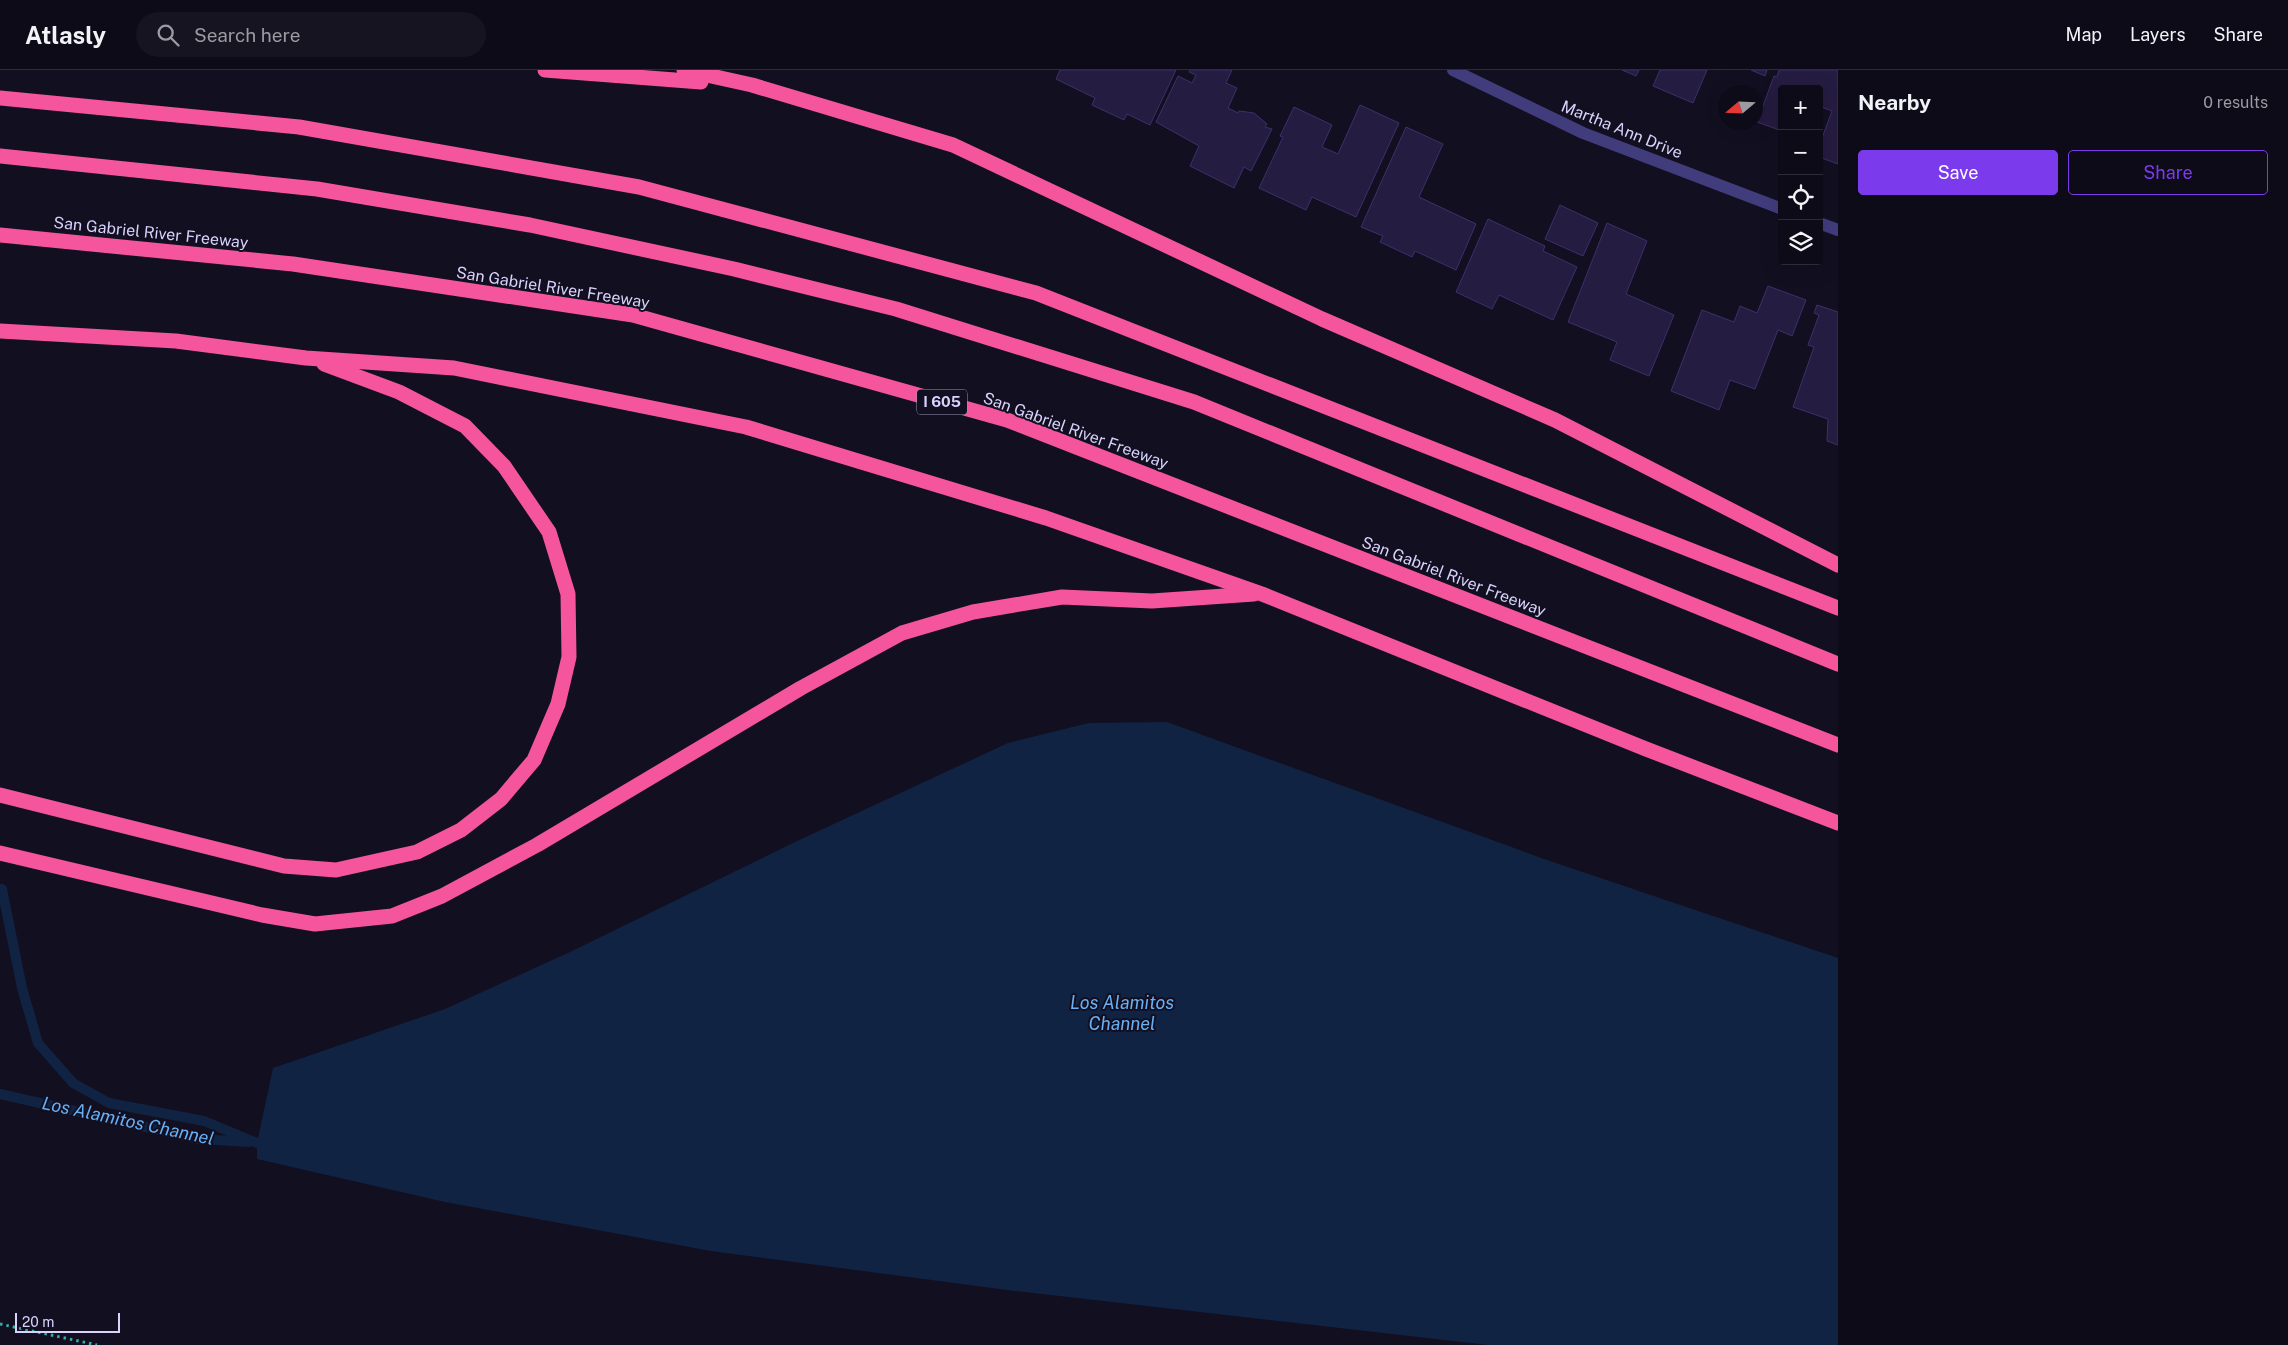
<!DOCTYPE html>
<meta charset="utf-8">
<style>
:root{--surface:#0e0b19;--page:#171422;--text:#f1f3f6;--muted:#9b9ba2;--line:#2e2b38;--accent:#7c3aed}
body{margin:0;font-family:"Public Sans",sans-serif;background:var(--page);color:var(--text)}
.controls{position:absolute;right:15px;top:15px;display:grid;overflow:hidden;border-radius:5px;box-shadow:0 5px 20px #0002}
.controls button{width:45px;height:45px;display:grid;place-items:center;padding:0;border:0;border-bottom:1px solid var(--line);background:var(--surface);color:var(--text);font:25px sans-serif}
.compass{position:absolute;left:1718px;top:15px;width:45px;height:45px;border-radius:50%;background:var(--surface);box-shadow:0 5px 20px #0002;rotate:251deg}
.scale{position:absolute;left:15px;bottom:12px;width:105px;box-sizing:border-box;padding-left:5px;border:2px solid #d8d2fc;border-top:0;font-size:14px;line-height:18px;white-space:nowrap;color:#d8d2fc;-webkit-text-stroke:4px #120f21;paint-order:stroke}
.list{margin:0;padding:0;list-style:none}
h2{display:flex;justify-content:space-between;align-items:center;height:65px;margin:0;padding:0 20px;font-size:21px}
h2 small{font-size:16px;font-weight:400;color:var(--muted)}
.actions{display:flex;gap:10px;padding:15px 20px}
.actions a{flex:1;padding:11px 0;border:1px solid var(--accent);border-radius:5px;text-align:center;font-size:18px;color:var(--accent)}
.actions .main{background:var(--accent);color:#fff}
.icon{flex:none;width:28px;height:28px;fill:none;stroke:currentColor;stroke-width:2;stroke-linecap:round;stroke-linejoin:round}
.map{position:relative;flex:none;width:1838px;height:1275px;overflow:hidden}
header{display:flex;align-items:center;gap:30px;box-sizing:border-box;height:70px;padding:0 25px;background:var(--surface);border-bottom:1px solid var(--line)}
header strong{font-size:24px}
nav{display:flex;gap:28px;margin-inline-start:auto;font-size:18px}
.search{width:350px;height:45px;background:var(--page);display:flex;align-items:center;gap:12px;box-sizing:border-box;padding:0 18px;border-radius:28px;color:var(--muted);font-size:19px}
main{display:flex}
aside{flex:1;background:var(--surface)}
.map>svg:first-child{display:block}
.water{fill:#112343}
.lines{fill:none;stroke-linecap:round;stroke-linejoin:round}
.stream{stroke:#112343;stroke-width:10}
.building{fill:#251c41;stroke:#3d306b}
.path{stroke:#36aca8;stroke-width:3;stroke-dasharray:2.5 4;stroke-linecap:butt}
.street{stroke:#413d7d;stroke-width:12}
.highway{stroke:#f4559d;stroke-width:15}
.labels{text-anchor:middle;stroke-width:4;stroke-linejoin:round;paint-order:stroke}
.shield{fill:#120f21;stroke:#9d98ba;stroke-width:1}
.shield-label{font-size:15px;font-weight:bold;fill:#d8d2fc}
.street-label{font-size:16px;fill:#d8d2fc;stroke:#120f21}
.water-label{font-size:18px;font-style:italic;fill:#67b0f5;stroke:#120f21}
</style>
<header>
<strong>Atlasly</strong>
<div class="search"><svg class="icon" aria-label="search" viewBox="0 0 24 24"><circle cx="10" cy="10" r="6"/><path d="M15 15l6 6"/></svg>Search here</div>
<nav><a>Map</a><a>Layers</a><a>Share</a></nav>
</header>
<main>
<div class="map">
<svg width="1838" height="1275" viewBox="0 0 1838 1275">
<rect width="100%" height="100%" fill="#120f21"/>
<polygon class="water" points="1167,652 1547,790 1838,888 1838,1275 1488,1275 1015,1221 711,1181 445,1132 257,1089 257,1073 273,998 445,939 570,882 795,772 1008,673 1089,653"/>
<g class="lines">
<g class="stream">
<polyline points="2,819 22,918 38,973 73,1013 109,1033 204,1051 257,1073"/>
<polyline points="0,1024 199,1069 249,1072"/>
</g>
</g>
<g class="building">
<polygon points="1060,0 1176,0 1150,55 1127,44 1124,50 1092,35 1095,28 1056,9"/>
<polygon points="1190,0 1232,0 1226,13 1237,18 1228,38 1238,43 1239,41 1254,43 1267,54 1265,57 1272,59 1251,101 1244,97 1234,118 1190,96 1199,76 1156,52 1178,6 1192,13 1196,5 1189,2"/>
<polygon points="1622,0 1639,0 1636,6"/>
<polygon points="1660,0 1707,0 1693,33 1653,16"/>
<polygon points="1751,0 1767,0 1765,6"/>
<polygon points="1779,0 1838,0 1838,94 1819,87 1819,76 1832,41 1819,36 1819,19 1782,19 1782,61 1757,52 1774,6 1777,7"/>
<polygon points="1360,35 1399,53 1356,147 1312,127 1306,140 1259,118 1283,67 1280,66 1294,37 1332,55 1322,77 1338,84"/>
<polygon points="1406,57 1443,74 1419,127 1476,154 1456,200 1415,181 1412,187 1380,172 1383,166 1361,157"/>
<polygon points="1560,135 1598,153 1583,186 1545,169"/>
<polygon points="1488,149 1545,176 1543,181 1577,197 1553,250 1499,225 1492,239 1456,222"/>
<polygon points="1607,153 1647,171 1626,224 1674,245 1649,306 1610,290 1617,272 1568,252"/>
<polygon points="1768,216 1806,230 1792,266 1778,260 1755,319 1730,310 1719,340 1671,321 1702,240 1734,252 1740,236 1757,243"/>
<polygon points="1817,235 1838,242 1838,375 1827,371 1828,349 1793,337 1814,277 1808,275 1819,245 1814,243"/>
</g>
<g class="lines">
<polyline class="path" points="0,1254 97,1275"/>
<g class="street">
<polyline points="1453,0 1583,63 1782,139"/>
<polyline points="1819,153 1838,160"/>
</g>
<g class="highway">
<polyline points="545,0 701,12"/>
<polyline points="684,0 752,15 953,75 1322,249 1555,350 1838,495"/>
<polyline points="0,28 299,57 639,117 1036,223 1838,538"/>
<polyline points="0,86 317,119 530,155 734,199 896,239 1194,332 1838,594"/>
<polyline points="0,165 293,194 633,245 1007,350 1838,675"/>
<polyline points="0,261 176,271 306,288 454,298 746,357 1046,448 1262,524 1646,679 1838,753"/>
<polyline points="0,725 284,796 336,800 417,782 461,760 501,729 534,690 558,634 569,587 568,524 549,462 504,396 465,356 399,322 324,294"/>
<polyline points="0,783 262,845 315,854 392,846 442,826 537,775 801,618 902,563 973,542 1062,527 1152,531 1254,524"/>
</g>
</g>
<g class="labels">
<rect class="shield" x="917" y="319.5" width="50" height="25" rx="4"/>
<g class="shield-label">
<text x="942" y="337">I 605</text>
</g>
<g class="street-label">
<text transform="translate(1622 59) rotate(22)" y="6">Martha Ann Drive</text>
<text transform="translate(151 162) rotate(6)" y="6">San Gabriel River Freeway</text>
<text transform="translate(553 217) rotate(9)" y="6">San Gabriel River Freeway</text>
<text transform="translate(1076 360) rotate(20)" y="6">San Gabriel River Freeway</text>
<text transform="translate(1454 506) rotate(21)" y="6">San Gabriel River Freeway</text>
</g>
<g class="water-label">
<text x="1122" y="939">Los Alamitos<tspan x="1122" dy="21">Channel</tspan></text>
<text transform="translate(128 1051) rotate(12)" y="6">Los Alamitos Channel</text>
</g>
</g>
</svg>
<div class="controls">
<button>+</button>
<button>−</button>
<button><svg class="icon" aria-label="locate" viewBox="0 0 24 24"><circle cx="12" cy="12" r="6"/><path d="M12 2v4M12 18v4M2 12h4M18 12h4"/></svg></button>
<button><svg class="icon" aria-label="layers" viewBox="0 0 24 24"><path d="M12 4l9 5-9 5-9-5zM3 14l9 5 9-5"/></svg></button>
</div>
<svg class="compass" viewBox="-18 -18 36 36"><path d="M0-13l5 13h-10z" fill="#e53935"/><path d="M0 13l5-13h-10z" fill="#9b9ba2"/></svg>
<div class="scale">20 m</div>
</div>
<aside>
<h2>Nearby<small>0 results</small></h2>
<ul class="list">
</ul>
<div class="actions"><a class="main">Save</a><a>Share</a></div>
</aside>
</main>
